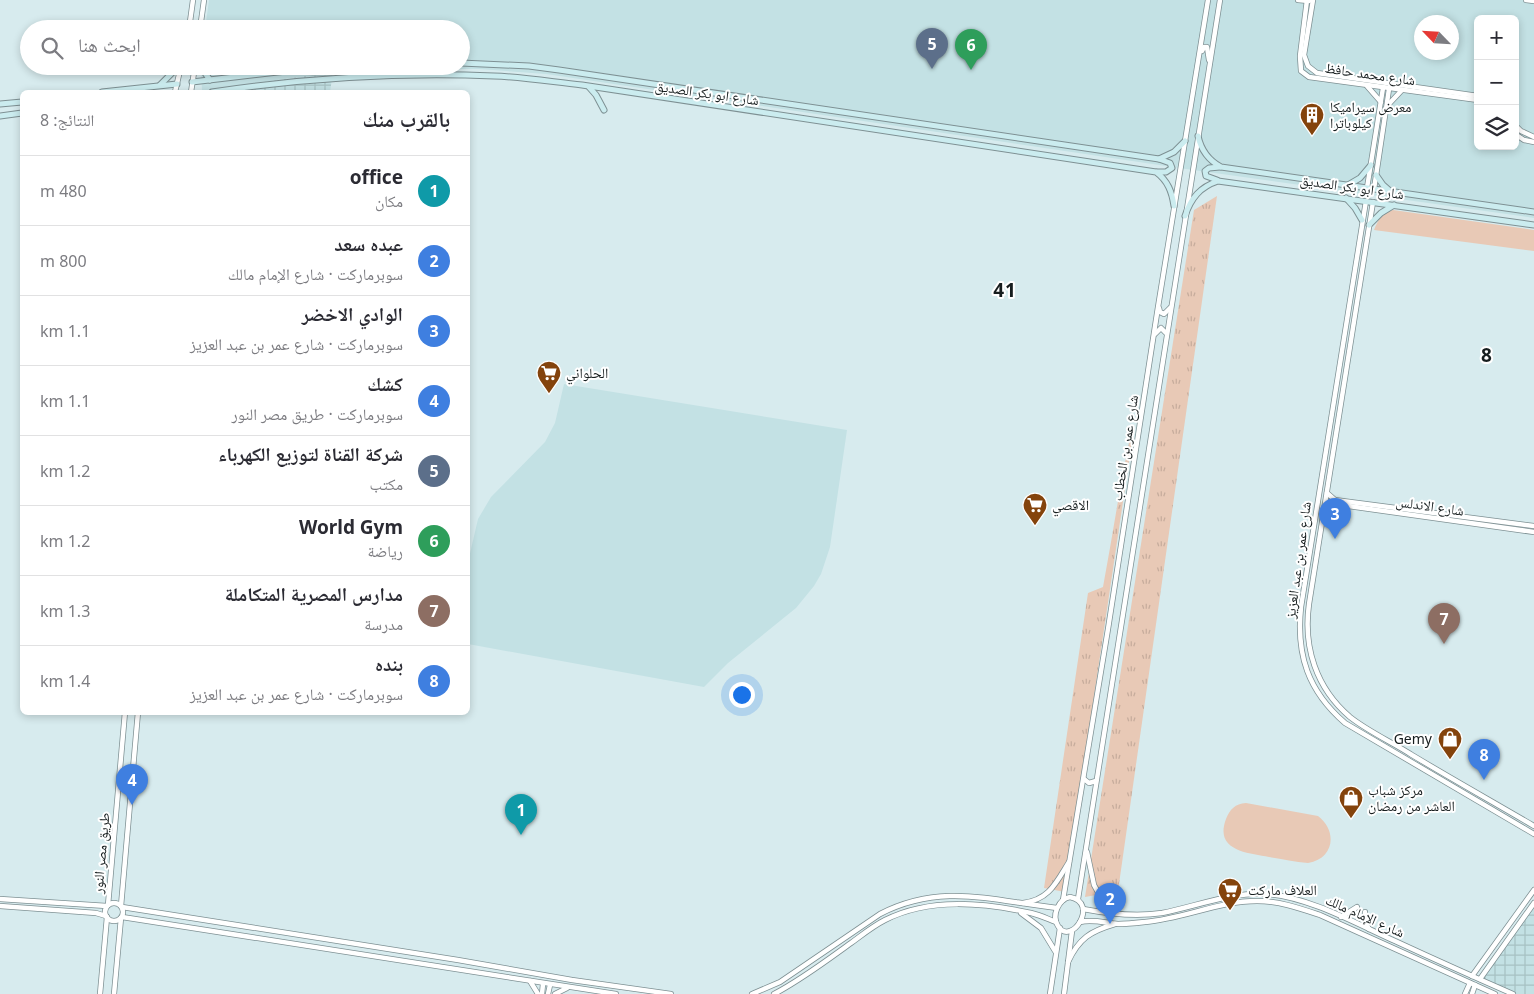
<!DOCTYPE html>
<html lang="ar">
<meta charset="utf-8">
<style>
:root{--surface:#fff;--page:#f7f7f7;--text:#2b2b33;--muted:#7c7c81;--line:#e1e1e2;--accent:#0b8043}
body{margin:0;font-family:"Noto Sans","Noto Naskh Arabic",sans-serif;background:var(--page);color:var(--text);direction:rtl}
.controls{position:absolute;right:15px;top:15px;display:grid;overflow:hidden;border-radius:8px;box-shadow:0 2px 8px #0003}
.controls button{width:45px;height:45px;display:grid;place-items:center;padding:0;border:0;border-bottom:1px solid var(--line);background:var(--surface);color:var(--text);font:25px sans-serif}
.compass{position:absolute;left:1414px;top:15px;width:45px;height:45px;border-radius:50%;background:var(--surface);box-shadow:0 2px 8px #0003;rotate:295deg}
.you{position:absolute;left:741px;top:694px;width:18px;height:18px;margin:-12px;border:4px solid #fff;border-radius:50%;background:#1a73e8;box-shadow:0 0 0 8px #1a73e833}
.badge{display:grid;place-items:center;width:32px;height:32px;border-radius:50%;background:var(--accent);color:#fff;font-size:16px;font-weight:700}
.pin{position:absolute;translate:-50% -41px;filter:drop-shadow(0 1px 2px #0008)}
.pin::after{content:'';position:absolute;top:26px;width:18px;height:15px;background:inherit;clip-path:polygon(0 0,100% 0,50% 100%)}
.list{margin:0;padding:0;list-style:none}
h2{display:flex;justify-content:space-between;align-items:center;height:65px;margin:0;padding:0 20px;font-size:21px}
h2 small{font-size:16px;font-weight:400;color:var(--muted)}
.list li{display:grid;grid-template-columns:32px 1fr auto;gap:15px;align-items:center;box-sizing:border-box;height:70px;padding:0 20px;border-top:1px solid var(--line)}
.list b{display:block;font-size:19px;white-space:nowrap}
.list p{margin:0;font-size:16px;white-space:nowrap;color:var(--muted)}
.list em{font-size:16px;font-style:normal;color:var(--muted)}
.icon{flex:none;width:28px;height:28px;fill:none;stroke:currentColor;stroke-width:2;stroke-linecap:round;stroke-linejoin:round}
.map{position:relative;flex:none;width:1534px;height:994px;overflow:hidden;direction:ltr}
.search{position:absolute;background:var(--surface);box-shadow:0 2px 8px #0003;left:20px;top:20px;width:450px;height:55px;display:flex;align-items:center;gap:12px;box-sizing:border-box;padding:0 18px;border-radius:28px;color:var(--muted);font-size:19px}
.panel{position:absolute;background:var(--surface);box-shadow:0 2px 8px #0003;left:20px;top:90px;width:450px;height:625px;border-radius:8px;direction:rtl}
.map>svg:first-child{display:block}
.built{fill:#c3e1e4;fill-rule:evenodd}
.industrial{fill:url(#industrial-grid)}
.grass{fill:url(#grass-tufts)}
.park{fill:#e8c9b6}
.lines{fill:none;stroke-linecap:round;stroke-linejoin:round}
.tertiary-casing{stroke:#7e9093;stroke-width:6}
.secondary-casing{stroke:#7e9093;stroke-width:7}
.tertiary{stroke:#fff;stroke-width:4.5}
.secondary{stroke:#cbecef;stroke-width:5}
.labels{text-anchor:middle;stroke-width:4;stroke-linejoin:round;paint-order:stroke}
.street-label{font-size:14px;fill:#161d1e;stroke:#fff}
.poi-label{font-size:14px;fill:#161d1e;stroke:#fff;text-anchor:start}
.district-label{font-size:19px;font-weight:bold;letter-spacing:1px;fill:#161d1e;stroke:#fff}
</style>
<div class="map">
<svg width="1534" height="994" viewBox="0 0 1534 994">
<defs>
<pattern id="industrial-grid" width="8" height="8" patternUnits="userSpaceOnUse" patternTransform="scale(1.25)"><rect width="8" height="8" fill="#c3e1e4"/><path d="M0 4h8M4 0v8" fill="none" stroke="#a7c1c3"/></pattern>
<pattern id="grass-tufts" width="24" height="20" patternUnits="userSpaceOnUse" patternTransform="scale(1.25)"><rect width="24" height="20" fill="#e8c9b6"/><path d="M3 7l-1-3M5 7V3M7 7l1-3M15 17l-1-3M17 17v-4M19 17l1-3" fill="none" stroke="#c6ac9c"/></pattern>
</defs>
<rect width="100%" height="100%" fill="#d7ebee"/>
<g class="built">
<path d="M209,0h1325v218l-348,-49 -640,-95 -67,-5h-52l-94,3 -131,19 -1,-25h260v-37h-256zM1478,19h37v127h-37zM1422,22h30v30h-30z"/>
<polygon points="564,384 847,430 830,547 821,574 814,586 796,608 728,663 704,687 468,644 468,562 478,519 491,497 545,442 555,423"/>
</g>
<g class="industrial">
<polygon points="333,72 330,92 191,92 202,91"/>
<polygon points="1534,905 1534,994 1516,994 1482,979"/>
</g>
<g class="grass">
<polygon points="1217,196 1118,891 1085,897 1194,210"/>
<path d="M1132,441l-67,451 -21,-4 44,-295 15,-6c9,-48 16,-96 26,-144z"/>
</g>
<g class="park">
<path d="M1393,210l141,20v21l-160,-21c4,-10 8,-18 19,-20z"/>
<path d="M1246,803l72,13c20,15 16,43 -10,47 -13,-1 -26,-4 -39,-6 -21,-4 -55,-6 -43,-38 4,-10 9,-15 20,-16z"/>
</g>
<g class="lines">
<defs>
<g id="tertiary">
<polyline points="1298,0 1309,1"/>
<polyline points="1307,0 1300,56 1301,71 1309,77 1478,100"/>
<polyline points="1313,0 1304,55 1308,66 1317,73 1478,96"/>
<polyline points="1526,0 1534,1"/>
<polyline points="189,29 193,0"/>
<polyline points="200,29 204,0"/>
<polyline points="1202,51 1204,47 1207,47 1209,60"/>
<polyline points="1367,86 1381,102"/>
<polyline points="175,92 181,66"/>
<polyline points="191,92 195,66"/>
<polyline points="1387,106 1402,90"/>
<polyline points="1515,125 1521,131 1534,137"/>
<polyline points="1515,134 1524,140 1534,142"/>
<polyline points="1367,188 1383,88"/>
<polyline points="1374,189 1389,89"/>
<path d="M1366,201l-65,406c-5,48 7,84 44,116l189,111"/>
<path d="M1373,202l-64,402c-6,43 7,84 41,113 19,15 42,25 62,38 40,24 81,47 122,71"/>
<polyline points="1159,308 1160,312 1164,314 1170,308"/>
<polyline points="1155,334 1161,328 1166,333"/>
<polyline points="1327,493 1335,500 1534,526"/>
<polyline points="1325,509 1328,506 1334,504 1534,532"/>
<polyline points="1084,779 1089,783 1096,781"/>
<polyline points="1087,852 1094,885 1110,914"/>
<path d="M1070,897c30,6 1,50 -12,29 -7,-11 1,-27 12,-29z"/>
<polyline points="0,899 107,906"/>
<polyline points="1078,899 1220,0"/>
<polyline points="1063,900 1108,629 1158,307 1208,0"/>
<circle cx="114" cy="912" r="9"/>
<path d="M1023,903c26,-3 33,-20 46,-41"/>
<polyline points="108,905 125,712"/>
<polyline points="0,906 96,913 106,916"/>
<polyline points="121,906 138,712"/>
<polyline points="122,907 458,960 572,980 671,994"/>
<path d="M1083,909c26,5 53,8 79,4 35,-7 69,-21 105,-19 42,3 90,30 128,47 39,18 79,36 118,53"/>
<polyline points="1365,912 1365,922 1369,929"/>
<polyline points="1021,913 1041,928 1055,951"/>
<polyline points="122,917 616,994"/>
<polyline points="1341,917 1357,907"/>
<path d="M1080,922c13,-3 25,1 38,2 9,0 18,-1 27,-2 38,-3 74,-21 112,-21 22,0 42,7 63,14l175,79"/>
<path d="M1068,962c11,-24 23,-31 47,-38"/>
<polyline points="1472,976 1534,890"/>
<polyline points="1480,979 1534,903"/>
<polyline points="530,981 538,994"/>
<polyline points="100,994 107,917"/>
<polyline points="114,994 121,918"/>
<polyline points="542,994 543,984"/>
<polyline points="548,994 550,985"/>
<polyline points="555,994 567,988"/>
<path d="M752,994l28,-12 100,-68c62,-32 113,-13 177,-6"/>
<path d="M774,994c27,-14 52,-33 77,-51 11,-8 22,-17 34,-23 45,-23 99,-17 146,-7 9,2 17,6 25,9"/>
<polyline points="1050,994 1060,928"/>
<polyline points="1064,994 1072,931"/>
<polyline points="1465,994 1470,983"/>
<polyline points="1472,994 1475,985"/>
</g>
<g id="secondary">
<polyline points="461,63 529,66 559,70 1159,159 1174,152 1185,141"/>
<polyline points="200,66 210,80"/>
<polyline points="192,82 330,66"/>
<polyline points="160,85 179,66"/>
<polyline points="589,87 596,95 604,110"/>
<polyline points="102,92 177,84"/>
<path d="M212,92c94,-14 188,-20 282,-16 30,1 59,6 88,9l574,87c12,9 16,20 18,34"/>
<polyline points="0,104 22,102"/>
<polyline points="0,116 22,113"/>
<path d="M1198,136c3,14 10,24 23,31l313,45"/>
<polyline points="1157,172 1166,172 1172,168 1170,163 1159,159"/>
<polyline points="1376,175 1383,185 1391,192"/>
<polyline points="1217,180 1206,176 1205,171 1209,168 1220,167"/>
<polyline points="1348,185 1360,178 1371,165"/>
<polyline points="1346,198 1355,208 1362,220"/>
<path d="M1185,216c6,-18 15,-29 33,-35l316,44"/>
<polyline points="1369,225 1381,213 1394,205"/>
</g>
</defs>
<use href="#tertiary" class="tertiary-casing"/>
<use href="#secondary" class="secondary-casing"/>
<use href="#tertiary" class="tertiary"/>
<use href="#secondary" class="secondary"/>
</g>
<defs>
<symbol id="building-pin" viewBox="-11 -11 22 30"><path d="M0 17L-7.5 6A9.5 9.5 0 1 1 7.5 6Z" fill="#84430c" stroke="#fff"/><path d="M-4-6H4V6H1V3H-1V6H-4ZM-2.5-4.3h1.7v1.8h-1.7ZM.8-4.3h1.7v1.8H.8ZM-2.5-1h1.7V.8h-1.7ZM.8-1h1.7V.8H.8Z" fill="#fff"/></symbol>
<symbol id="supermarket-pin" viewBox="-11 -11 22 30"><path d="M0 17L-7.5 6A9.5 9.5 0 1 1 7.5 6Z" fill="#84430c" stroke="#fff"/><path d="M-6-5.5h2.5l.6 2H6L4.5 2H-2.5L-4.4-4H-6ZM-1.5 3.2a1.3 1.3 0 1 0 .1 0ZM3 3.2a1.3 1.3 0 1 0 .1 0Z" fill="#fff"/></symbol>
<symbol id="shop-pin" viewBox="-11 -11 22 30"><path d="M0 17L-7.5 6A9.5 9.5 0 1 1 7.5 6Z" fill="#84430c" stroke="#fff"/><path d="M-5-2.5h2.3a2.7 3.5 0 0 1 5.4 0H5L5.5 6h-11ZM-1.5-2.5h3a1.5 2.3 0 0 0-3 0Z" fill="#fff"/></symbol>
</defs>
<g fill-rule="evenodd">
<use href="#building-pin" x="1298" y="101" width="28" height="38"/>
<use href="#supermarket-pin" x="535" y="359" width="28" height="38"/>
<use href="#supermarket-pin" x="1021" y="491" width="28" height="38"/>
<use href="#shop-pin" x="1436" y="725" width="28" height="38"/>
<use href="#shop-pin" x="1337" y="784" width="28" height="38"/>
<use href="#supermarket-pin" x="1216" y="876" width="28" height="38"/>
</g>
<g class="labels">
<g class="street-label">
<text transform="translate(1370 74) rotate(8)" y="5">شارع محمد حافظ</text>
<text transform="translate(707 93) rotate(8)" y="5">شارع ابو بكر الصديق</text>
<text transform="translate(1352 187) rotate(8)" y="5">شارع ابو بكر الصديق</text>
<text transform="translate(1125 448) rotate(-81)" y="5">شارع عمر بن الخطاب</text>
<text transform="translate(1430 506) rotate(8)" y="5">شارع الاندلس</text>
<text transform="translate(1298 560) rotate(-82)" y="5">شارع عمر بن عبد العزيز</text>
<text transform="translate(101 853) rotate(-85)" y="5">طريق مصر النور</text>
<text transform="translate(1365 916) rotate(24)" y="5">شارع الإمام مالك</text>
</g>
<g class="poi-label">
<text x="1330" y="112">معرض سيراميكا<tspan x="1330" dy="16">كيلوباترا</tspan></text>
<text x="566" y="378">الحلواني</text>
<text x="1052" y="510">الاقصي</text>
<text x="1432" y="744" text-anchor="end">Gemy</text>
<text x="1368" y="795">مركز شباب<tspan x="1368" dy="16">العاشر من رمضان</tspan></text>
<text x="1248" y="895">العلاف ماركت</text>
</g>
<g class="district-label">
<text x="1005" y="297">41</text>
<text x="1487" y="362">8</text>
</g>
</g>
</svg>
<div class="controls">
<button>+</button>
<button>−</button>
<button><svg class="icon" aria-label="layers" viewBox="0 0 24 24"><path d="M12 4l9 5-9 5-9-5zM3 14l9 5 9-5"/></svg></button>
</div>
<svg class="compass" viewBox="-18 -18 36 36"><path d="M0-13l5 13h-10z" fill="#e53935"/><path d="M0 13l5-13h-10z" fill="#7c7c81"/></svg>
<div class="you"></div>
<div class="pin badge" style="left:521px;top:835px;background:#0f9aa8">1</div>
<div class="pin badge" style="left:1110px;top:924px;background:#3f7fe0">2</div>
<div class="pin badge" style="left:1335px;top:539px;background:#3f7fe0">3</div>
<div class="pin badge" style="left:132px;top:805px;background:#3f7fe0">4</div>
<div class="pin badge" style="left:932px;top:69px;background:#5c6f8a">5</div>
<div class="pin badge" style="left:971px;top:70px;background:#2e9e5b">6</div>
<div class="pin badge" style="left:1444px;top:644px;background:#8d6e63">7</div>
<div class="pin badge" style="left:1484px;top:780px;background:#3f7fe0">8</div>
<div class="search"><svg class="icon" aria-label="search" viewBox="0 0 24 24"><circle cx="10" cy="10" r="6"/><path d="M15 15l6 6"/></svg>ابحث هنا</div>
<section class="panel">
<h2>بالقرب منك<small>النتائج: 8</small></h2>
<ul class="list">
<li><span class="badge" style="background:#0f9aa8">1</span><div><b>office</b><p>مكان</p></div><em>480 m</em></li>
<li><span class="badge" style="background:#3f7fe0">2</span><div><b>عبده سعد</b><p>سوبرماركت · شارع الإمام مالك</p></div><em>800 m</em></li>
<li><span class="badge" style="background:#3f7fe0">3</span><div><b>الوادي الاخضر</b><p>سوبرماركت · شارع عمر بن عبد العزيز</p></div><em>1.1 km</em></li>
<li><span class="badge" style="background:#3f7fe0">4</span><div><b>كشك</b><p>سوبرماركت · طريق مصر النور</p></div><em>1.1 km</em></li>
<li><span class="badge" style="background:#5c6f8a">5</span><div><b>شركة القناة لتوزيع الكهرباء</b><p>مكتب</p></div><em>1.2 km</em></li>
<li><span class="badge" style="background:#2e9e5b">6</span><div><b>World Gym</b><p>رياضة</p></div><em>1.2 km</em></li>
<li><span class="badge" style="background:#8d6e63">7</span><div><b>مدارس المصرية المتكاملة</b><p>مدرسة</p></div><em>1.3 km</em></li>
<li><span class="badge" style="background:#3f7fe0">8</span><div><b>بنده</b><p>سوبرماركت · شارع عمر بن عبد العزيز</p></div><em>1.4 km</em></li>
</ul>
</section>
</div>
